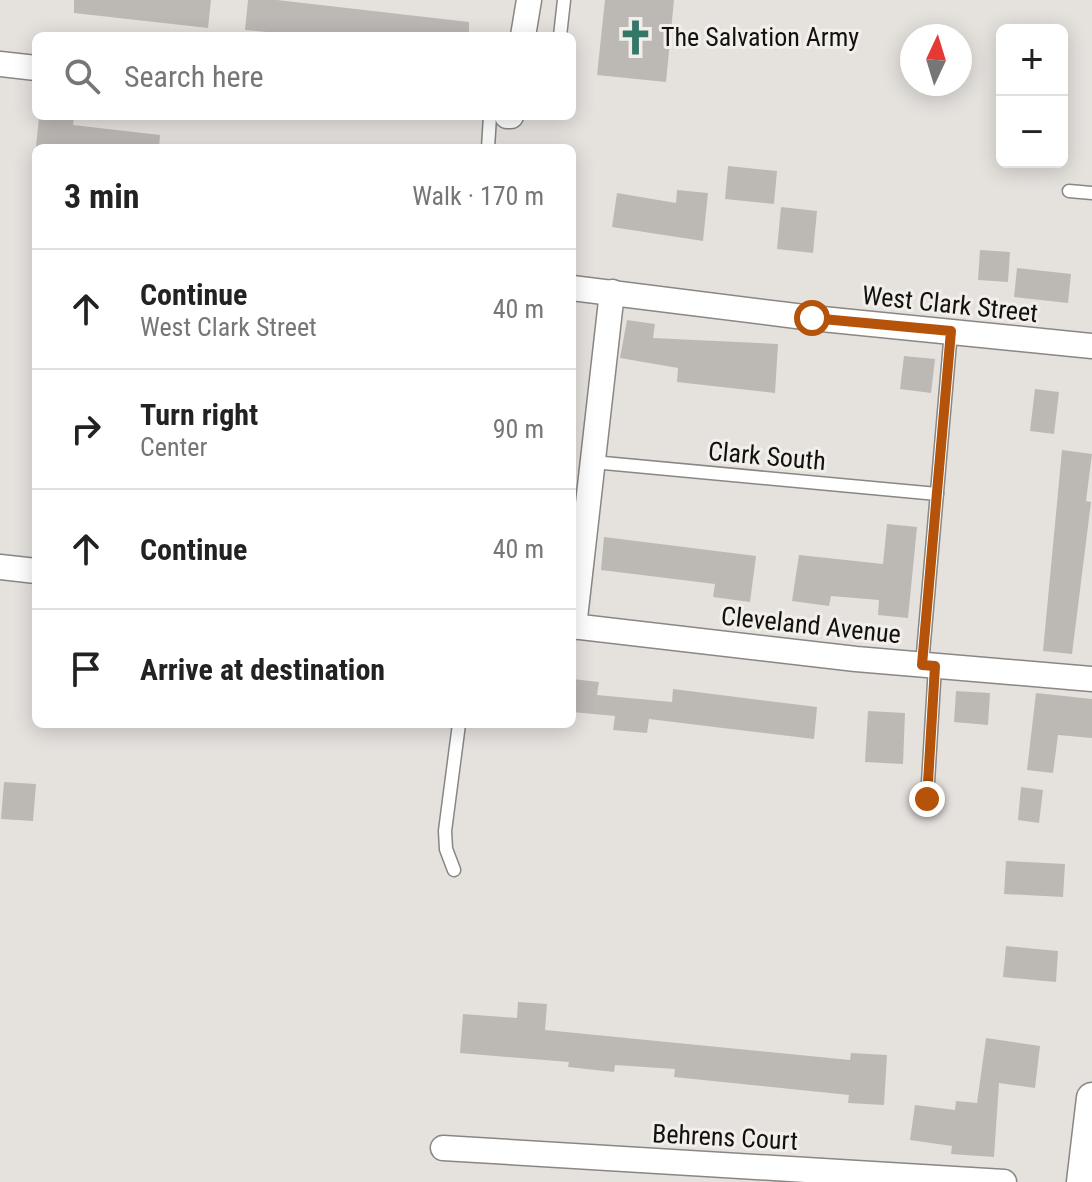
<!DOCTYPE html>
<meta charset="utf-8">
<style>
:root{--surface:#fff;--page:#f2f2f2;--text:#222;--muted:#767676;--line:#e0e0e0}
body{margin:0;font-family:"Roboto Condensed",sans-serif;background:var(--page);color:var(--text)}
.controls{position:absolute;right:24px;top:24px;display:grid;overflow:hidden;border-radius:12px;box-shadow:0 4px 20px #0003}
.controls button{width:72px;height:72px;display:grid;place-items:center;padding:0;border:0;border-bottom:2px solid var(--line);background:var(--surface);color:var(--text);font:40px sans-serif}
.compass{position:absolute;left:900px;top:24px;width:72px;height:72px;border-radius:50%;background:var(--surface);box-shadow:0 4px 20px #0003;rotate:4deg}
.stop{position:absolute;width:24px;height:24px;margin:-18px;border:6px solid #b45309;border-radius:50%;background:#fff}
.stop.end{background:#b45309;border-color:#fff;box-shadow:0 2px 8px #0008}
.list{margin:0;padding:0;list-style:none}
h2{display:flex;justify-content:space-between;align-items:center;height:104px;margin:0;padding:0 32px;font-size:34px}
h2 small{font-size:26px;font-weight:400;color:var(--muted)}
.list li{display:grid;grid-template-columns:52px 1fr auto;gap:24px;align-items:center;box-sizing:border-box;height:120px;padding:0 32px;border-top:2px solid var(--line)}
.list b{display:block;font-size:30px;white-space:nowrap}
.list p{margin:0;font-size:26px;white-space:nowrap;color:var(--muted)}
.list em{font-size:26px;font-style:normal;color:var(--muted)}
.icon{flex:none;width:44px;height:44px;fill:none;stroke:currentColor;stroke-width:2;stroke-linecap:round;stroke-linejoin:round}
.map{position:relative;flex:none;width:1092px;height:1182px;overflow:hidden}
.search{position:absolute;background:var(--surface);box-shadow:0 4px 20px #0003;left:32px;top:32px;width:544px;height:88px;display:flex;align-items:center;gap:20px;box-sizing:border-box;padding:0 28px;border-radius:12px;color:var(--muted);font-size:30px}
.panel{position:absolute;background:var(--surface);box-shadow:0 4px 20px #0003;left:32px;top:144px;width:544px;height:584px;border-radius:12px}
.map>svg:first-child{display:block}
.building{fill:#bcb9b5}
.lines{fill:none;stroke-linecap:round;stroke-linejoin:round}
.service-casing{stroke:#8a8683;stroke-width:15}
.minor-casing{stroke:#8a8683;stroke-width:27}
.tertiary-casing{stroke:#8a8683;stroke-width:33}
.service{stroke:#fff;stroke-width:12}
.minor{stroke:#fff;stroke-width:24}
.tertiary{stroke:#fff;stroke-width:30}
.route{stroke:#b45309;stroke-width:10}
.labels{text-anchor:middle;stroke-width:6;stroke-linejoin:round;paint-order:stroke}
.poi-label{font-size:26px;fill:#121110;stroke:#f2efeb;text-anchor:start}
.street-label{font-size:26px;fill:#121110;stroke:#f2efeb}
</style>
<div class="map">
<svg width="1092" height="1182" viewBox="0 0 1092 1182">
<rect width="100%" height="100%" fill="#e5e2de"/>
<g class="building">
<polygon points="74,0 211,0 208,28 74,13"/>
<polygon points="248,0 277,0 469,22 469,36 307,36 245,30"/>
<polygon points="605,0 674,0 666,82 597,75"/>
<polygon points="39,116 74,118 73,125 160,135 159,148 36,147"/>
<polygon points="728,166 777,171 774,204 725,199"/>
<polygon points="677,190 708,193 703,241 612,227 617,193 676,203"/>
<polygon points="781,207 817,211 813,253 777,249"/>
<polygon points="980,250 1010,252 1008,282 978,280"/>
<polygon points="1017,268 1071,274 1068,303 1014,297"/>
<polygon points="627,320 655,324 653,338 778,344 775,393 677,382 678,368 620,358"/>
<polygon points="904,356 935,359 931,393 900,389"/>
<polygon points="1035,389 1059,392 1054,434 1030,431"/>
<polygon points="1062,450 1092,454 1086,501 1091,502 1072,654 1043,651"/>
<polygon points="887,524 917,527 908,618 878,615 879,600 831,596 829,606 792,601 799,555 883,564"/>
<polygon points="604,537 756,556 750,602 713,597 715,584 601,570"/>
<polygon points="572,679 599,682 597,695 672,702 673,689 817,707 814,739 649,719 647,733 613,730 615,716 572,712"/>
<polygon points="956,691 990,693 988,725 954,722"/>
<polygon points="1036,693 1092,699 1092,738 1058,735 1053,773 1027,770"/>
<polygon points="868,711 905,713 903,764 865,762"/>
<polygon points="4,782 36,784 33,821 1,819"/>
<polygon points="1021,787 1043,790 1039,823 1018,820"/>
<polygon points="1006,861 1065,864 1063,897 1004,894"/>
<polygon points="1006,946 1058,951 1056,982 1003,977"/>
<polygon points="518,1002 547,1004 545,1030 850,1060 851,1053 887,1055 884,1105 848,1103 849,1095 674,1077 675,1069 615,1065 614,1072 568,1067 569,1062 460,1053 463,1014 517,1018"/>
<polygon points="986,1038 1040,1046 1035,1088 999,1083 994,1157 951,1154 952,1146 910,1140 915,1105 955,1110 956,1101 977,1103"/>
</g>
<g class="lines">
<defs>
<g id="service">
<polyline points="560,36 564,0"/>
<polyline points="488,148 490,116"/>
<polyline points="1069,191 1092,193"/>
<polyline points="593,462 937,494"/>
<polyline points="922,665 951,331"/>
<polyline points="927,799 935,666"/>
<polyline points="454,870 446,849 445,831 459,724"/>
</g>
<g id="minor">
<polyline points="523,36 529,0"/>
<polyline points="0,64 36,68"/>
<polyline points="507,116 511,116"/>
<polyline points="572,288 812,318 1092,346"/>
<polyline points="0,567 36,571"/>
<polyline points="572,626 856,659 1092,679"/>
<polyline points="574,627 612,292"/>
<polyline points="443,1148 1004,1182"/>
</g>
<polyline id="tertiary" points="1082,1182 1092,1098"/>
</defs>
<use href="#service" class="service-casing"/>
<use href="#minor" class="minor-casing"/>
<use href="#tertiary" class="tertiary-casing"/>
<use href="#service" class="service"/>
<use href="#minor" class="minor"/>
<use href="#tertiary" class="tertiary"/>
</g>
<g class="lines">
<polyline class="route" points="812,318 951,331 922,665 935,666 927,799"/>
</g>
<defs>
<symbol id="church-bare" viewBox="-9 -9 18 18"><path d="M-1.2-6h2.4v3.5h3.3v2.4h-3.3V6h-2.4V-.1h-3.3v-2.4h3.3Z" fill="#347668" stroke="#f2efeb" stroke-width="2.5" paint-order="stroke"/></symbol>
</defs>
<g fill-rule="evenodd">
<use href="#church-bare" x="610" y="12" width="51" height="51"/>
</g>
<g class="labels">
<g class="poi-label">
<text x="661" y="46">The Salvation Army</text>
</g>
<g class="street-label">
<text transform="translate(950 304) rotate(6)" y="9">West Clark Street</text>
<text transform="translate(767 456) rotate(5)" y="9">Clark South</text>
<text transform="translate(811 625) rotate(6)" y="9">Cleveland Avenue</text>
<text transform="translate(725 1137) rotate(3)" y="9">Behrens Court</text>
</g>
</g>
</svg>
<div class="controls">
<button>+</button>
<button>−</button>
</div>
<svg class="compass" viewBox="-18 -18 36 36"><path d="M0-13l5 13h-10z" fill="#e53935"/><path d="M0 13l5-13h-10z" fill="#767676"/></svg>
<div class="stop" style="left:812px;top:318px"></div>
<div class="stop end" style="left:927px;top:799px"></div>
<div class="search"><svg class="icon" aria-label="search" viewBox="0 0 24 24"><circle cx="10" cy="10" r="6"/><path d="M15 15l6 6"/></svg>Search here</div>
<section class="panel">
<h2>3 min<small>Walk · 170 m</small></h2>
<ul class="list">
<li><svg class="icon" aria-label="ahead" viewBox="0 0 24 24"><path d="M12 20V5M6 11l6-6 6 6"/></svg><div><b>Continue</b><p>West Clark Street</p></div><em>40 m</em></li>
<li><svg class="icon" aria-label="right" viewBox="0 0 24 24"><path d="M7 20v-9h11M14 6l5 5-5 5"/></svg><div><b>Turn right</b><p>Center</p></div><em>90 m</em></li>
<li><svg class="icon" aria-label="ahead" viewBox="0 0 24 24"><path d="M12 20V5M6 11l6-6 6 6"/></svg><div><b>Continue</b></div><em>40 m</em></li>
<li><svg class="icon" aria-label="arrive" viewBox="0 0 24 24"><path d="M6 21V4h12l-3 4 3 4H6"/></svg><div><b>Arrive at destination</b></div></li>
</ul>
</section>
</div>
